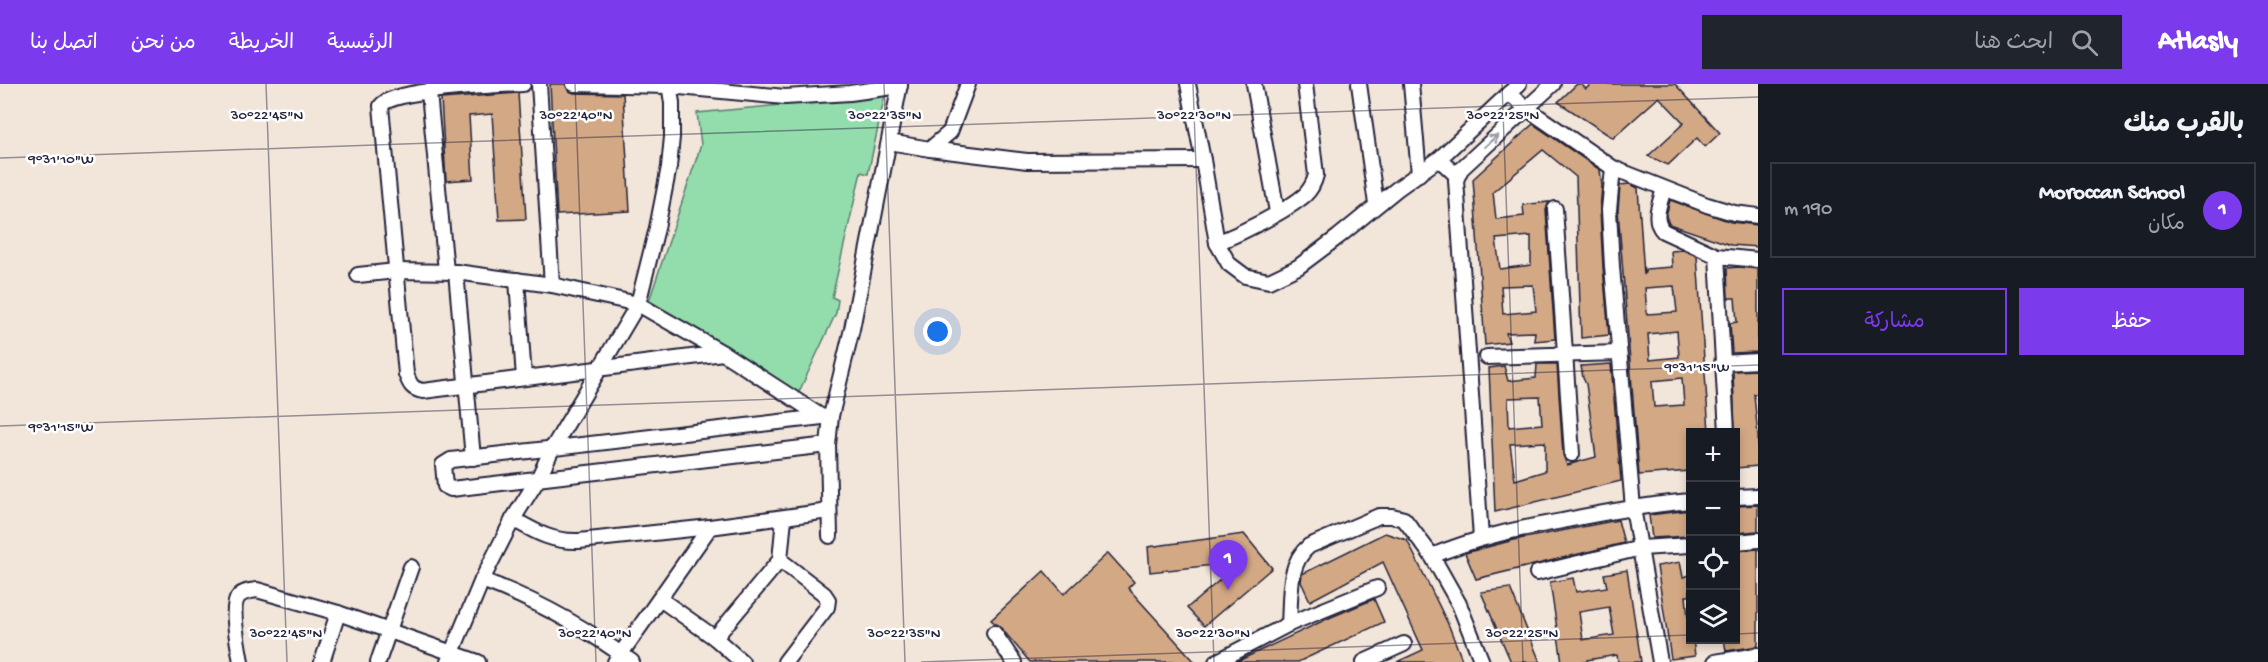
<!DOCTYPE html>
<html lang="ar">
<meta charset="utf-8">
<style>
:root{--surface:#171b24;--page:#20242c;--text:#f1f3f6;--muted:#9ea1a6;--line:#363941;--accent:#7c3aed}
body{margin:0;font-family:"Gochi Hand","Playpen Sans Arabic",sans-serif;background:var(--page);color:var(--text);direction:rtl}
.controls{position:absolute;right:18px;bottom:18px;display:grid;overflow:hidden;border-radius:0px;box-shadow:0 3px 9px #0003}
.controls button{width:54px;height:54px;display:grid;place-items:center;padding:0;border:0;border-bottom:2px solid var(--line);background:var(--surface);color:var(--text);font:30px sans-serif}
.you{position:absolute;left:938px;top:248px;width:21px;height:21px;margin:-15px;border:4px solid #fff;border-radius:50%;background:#1a73e8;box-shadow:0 0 0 9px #1a73e833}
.badge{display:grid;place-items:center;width:39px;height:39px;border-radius:50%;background:var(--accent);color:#fff;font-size:20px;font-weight:700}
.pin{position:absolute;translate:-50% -50px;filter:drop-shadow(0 2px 3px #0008)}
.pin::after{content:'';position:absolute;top:32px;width:21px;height:18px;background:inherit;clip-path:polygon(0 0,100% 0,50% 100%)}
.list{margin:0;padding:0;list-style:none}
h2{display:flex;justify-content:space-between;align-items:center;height:78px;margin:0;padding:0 24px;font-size:26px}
h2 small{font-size:20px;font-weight:400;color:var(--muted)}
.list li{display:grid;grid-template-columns:39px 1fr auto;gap:18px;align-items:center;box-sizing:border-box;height:96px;margin:0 12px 12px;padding:0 12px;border:2px solid var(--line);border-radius:0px}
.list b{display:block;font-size:22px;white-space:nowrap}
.list p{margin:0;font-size:20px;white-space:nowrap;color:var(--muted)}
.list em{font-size:20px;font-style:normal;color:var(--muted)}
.actions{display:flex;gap:12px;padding:18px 24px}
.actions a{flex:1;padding:14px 0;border:2px solid var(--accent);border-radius:0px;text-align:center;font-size:21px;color:var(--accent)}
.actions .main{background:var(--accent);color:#fff}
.icon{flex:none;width:33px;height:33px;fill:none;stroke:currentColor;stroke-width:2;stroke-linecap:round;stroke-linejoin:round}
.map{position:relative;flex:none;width:1758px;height:578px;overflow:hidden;direction:ltr}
header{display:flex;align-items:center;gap:36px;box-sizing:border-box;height:84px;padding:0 30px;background:var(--accent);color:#fff}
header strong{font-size:28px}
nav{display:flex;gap:33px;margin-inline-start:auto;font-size:21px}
.search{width:420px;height:54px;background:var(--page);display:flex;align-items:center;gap:15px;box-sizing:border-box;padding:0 21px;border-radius:0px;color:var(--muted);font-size:22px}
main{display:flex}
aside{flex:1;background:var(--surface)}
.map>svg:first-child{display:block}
.green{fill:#93dcab;stroke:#5a7f73;stroke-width:1.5}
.building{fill:#d3a884;stroke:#22223b;stroke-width:1.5;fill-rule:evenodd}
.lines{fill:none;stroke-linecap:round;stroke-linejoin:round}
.minor-casing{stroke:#22223b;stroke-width:18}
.minor{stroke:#fff;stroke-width:14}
.oneway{stroke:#9c9ca7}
.ticks{fill:none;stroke:#22223b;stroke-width:1.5;stroke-opacity:0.45}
.ticks-label{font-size:15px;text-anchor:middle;fill:#22223b;stroke:#fff;stroke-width:5;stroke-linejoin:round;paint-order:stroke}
</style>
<header>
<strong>Atlasly</strong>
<div class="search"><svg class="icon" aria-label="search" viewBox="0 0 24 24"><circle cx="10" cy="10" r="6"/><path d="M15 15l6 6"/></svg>ابحث هنا</div>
<nav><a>الرئيسية</a><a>الخريطة</a><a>من نحن</a><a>اتصل بنا</a></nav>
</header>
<main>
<aside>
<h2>بالقرب منك<small></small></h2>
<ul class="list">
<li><span class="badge">1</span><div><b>Moroccan School</b><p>مكان</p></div><em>190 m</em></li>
</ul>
<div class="actions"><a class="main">حفظ</a><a>مشاركة</a></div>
</aside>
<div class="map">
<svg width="1758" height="578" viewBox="0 0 1758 578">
<rect width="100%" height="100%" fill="#f2e5da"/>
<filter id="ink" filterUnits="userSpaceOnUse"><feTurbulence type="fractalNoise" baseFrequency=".0167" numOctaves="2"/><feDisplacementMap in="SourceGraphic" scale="12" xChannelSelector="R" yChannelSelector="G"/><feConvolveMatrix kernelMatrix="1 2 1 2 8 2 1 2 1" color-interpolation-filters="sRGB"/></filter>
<g filter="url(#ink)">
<polygon class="green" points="885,11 868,90 861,88 832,213 838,216 836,229 798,310 649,217 701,61 697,29"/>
<g class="building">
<polygon points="550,0 565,0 569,7 574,9 623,10 630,127 557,131"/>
<polygon points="1577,0 1581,0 1586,5 1591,0 1675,0 1720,49 1705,63 1697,54 1668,81 1648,72 1684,39 1659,13 1613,54 1558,18"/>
<polygon points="518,9 526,135 499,136 492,30 469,32 473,95 446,97 441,15"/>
<path d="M1533,40l67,46 2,16 -2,24 3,57 6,68 -28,3 -5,-161 -33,-27 -50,42 3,27 28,-3 -1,-11 26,-3 -3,8 9,129 -21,2 1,-9 -29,1 3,9 -24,3 -12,-166zM1531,152v29l-31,4 -4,-30zM1533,201l3,26 -33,3 -2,-28z"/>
<path d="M1630,100l8,4 6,87 2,-6 26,-2 -1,-16 12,-1 14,6 12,176h-19v39l-51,4 -21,-265 2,-25zM1674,202l3,26 -30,2 -2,-26zM1677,247l2,26 -29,3 -2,-26zM1682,294l2,27 -30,2 -2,-26z"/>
<polygon points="1670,116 1731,138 1758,141 1758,163 1731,161 1669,140 1666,132"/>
<polygon points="1739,183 1758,185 1758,268 1732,269 1730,239 1737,238 1735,214 1728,214 1727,184"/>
<path d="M1537,280h20l6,91 4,10 29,-8 -10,-73 -3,-6 -2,-12 30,-2 10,117 -126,31 -6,-144 15,-2 4,15 28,-3zM1540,313l2,27 -33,3 -1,-29zM1545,358v29l-30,9 -5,-36z"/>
<polygon points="1758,286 1758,310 1754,310 1758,352 1758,382 1736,384 1733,287"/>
<polygon points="1758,421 1758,447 1736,449 1736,422"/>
<polygon points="1690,426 1690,452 1652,454 1649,431"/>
<polygon points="1618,436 1624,459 1476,495 1465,469 1514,456"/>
<polygon points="1385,449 1407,456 1449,542 1463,578 1397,578 1423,566 1383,478 1310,517 1301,498 1302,490"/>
<polygon points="1244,450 1272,484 1204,542 1187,524 1241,478 1150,488 1148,463"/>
<polygon points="1758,465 1758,562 1726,567 1724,555 1736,555 1736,467"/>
<polygon points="1108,469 1134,498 1128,504 1195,578 1030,578 1001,544 991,536 1044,487 1064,510"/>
<polygon points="1680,478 1683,493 1690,491 1690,512 1686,512 1690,555 1693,555 1695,572 1671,575 1657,482"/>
<path d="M1627,486l14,92h-23l-1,-7 -30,5v2h-25l-12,-80 23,-4 3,14 31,-5 -3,-13zM1609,523l5,28 -31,5 -4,-28z"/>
<polygon points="1510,504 1540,578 1511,578 1481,508"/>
<polygon points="1374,515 1384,538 1298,578 1236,578 1329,534"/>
</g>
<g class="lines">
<defs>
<g id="minor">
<path d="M523,0c-22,1 -133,5 -142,22l25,268c4,11 6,15 17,17l300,-38"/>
<polyline points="539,0 552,201"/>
<polyline points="574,0 669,2 785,13 850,9 900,2"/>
<path d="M1188,0l15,76 14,83c24,-10 68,-31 88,-48 6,-6 9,-12 11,-20l-11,-91"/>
<polyline points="1254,0 1277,128"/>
<polyline points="1359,0 1376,120"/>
<polyline points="1411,0 1419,90"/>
<polyline points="429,9 446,187"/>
<polyline points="1509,9 1526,24 1613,84 1707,121 1734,129 1758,132"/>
<polyline points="889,58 930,65 950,48 968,0"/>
<polyline points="930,65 1027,77 1203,76"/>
<polyline points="1439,75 1519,0"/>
<polyline points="1613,84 1609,126 1612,183 1633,424 1660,578"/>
<path d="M1664,105c-4,14 -12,30 -1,42l54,25 41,4"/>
<polyline points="1555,125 1572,370"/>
<polyline points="1217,159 1229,180 1245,192 1269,197 1298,183 1338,153 1397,105 1439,75 1457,92"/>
<polyline points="1717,172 1727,348"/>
<polyline points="456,188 473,374"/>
<polyline points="358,191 396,187 456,188 552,201 638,220 723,269 822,333"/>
<polyline points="517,196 524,294"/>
<polyline points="1487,273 1619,269"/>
<polyline points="1722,279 1758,277"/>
<polyline points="828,361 451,405 445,402 443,381 451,376 831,332"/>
<polyline points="1736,413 1758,412"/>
<path d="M513,435c23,13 39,23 66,22l131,-14 119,-16"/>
<polyline points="830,452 828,361 831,332 852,245 900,0"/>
<polyline points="1481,454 1456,96 1461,85 1553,0"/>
<polyline points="1736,458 1758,456"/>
<path d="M1432,472c43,-18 85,-27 130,-35 43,-9 85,-16 128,-20"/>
<polyline points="780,476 784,434"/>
<polyline points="1537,489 1641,464 1690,461"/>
<path d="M482,496c54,20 104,48 150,82"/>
<polyline points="660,515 715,554 742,578"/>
<path d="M1289,540c2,-27 -2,-60 20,-78l70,-30h13l12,3 28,37 27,48 23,58"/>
<polyline points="994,549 1014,578"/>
<polyline points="715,554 780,476 824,510 828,516 827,523 785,578"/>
<path d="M241,578c-2,-14 -12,-56 -2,-66 5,-5 12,-5 18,-6l81,23 140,49"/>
<polyline points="322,578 338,529"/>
<polyline points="378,578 411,483"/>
<polyline points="448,578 482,496 513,435 538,395 552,365 638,220 657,144 669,83 672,53 672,19 669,0"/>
<polyline points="615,578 710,443"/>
<polyline points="1216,578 1289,540 1377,504"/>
<polyline points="1364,578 1404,560"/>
<polyline points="1715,578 1758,571"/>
</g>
</defs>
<use href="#minor" class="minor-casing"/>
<use href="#minor" class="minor"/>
</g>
<defs><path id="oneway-shaft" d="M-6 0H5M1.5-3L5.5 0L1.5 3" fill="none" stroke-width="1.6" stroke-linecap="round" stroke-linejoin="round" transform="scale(1.5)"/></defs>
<use class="oneway" href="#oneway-shaft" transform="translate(1491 57) rotate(-43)"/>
</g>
<path class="ticks" d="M266,0l21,578M575,0l21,578M884,0l21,578M1193,0l21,578M1502,0l21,578M0,74l1758,-61M0,342l1758,-61M1736,550l22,-1M921,578l769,-27"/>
<g class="ticks-label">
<text x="267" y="35">30°22'45"N</text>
<text x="576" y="35">30°22'40"N</text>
<text x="885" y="35">30°22'35"N</text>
<text x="1194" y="35">30°22'30"N</text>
<text x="1503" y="35">30°22'25"N</text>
<text x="61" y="79">9°31'10"W</text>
<text x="1697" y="287">9°31'15"W</text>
<text x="61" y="347">9°31'15"W</text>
<text x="286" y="553">30°22'45"N</text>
<text x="595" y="553">30°22'40"N</text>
<text x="904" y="553">30°22'35"N</text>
<text x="1213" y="553">30°22'30"N</text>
<text x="1522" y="553">30°22'25"N</text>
</g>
</svg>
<div class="controls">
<button>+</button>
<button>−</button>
<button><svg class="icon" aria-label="locate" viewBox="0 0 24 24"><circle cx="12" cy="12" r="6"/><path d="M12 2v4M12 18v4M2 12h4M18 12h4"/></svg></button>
<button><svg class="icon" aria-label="layers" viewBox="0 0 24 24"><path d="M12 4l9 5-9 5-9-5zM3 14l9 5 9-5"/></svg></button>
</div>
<div class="you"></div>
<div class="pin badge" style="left:1228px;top:506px">1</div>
</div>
</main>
